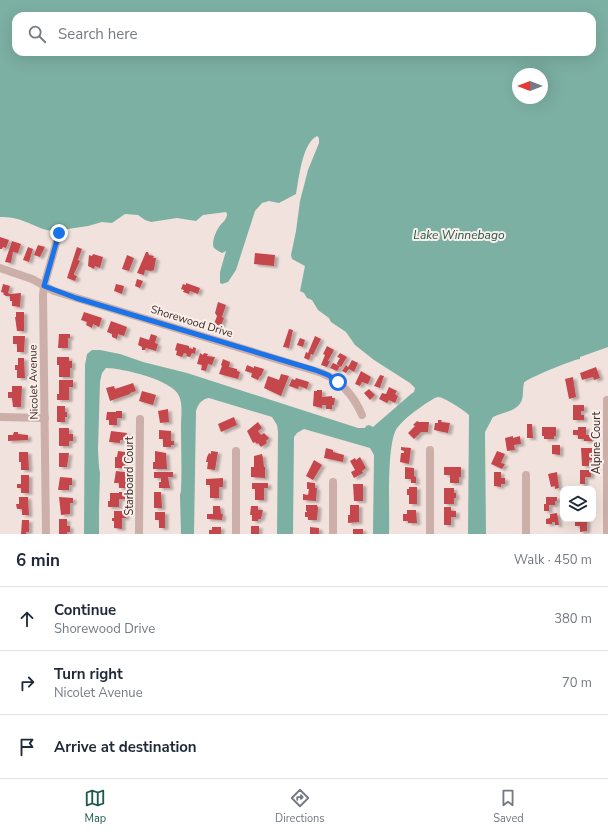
<!DOCTYPE html>
<meta charset="utf-8">
<style>
:root{--surface:#fff;--page:#f6f6f7;--text:#1f2937;--muted:#747a83;--line:#e0e1e3;--accent:#1e594d}
body{margin:0;font-family:"Nunito Sans",sans-serif;background:var(--page);color:var(--text)}
.controls{position:absolute;right:12px;bottom:12px;display:grid;overflow:hidden;border-radius:8px;box-shadow:0 4px 16px #0002}
.controls button{width:36px;height:36px;display:grid;place-items:center;padding:0;border:0;border-bottom:1px solid var(--line);background:var(--surface);color:var(--text);font:20px sans-serif}
.compass{position:absolute;left:512px;top:68px;width:36px;height:36px;border-radius:50%;background:var(--surface);box-shadow:0 4px 16px #0002;rotate:270deg}
.stop{position:absolute;width:12px;height:12px;margin:-9px;border:3px solid #1a73e8;border-radius:50%;background:#fff}
.stop.end{background:#1a73e8;border-color:#fff;box-shadow:0 1px 4px #0008}
.list{margin:0;padding:0;list-style:none}
h2{display:flex;justify-content:space-between;align-items:center;height:52px;margin:0;padding:0 16px;font-size:17px}
h2 small{font-size:13px;font-weight:400;color:var(--muted)}
.list li{display:grid;grid-template-columns:26px 1fr auto;gap:12px;align-items:center;box-sizing:border-box;height:64px;padding:0 16px;border-top:1px solid var(--line)}
.list b{display:block;font-size:15px;white-space:nowrap}
.list p{margin:0;font-size:13px;white-space:nowrap;color:var(--muted)}
.list em{font-size:13px;font-style:normal;color:var(--muted)}
.icon{flex:none;width:22px;height:22px;fill:none;stroke:currentColor;stroke-width:2;stroke-linecap:round;stroke-linejoin:round}
.map{position:relative;flex:none;width:608px;height:534px;overflow:hidden}
.search{position:absolute;background:var(--surface);box-shadow:0 4px 16px #0002;left:12px;right:12px;top:12px;height:44px;display:flex;align-items:center;gap:10px;box-sizing:border-box;padding:0 14px;border-radius:12px;color:var(--muted);font-size:15px}
.sheet{height:244px;background:var(--surface)}
nav{display:flex;justify-content:space-around;align-items:center;box-sizing:border-box;height:56px;border-top:1px solid var(--line);background:var(--surface);font-size:11px;color:var(--muted)}
nav a{display:grid;justify-items:center;gap:2px}
nav .on{color:var(--accent)}
.map>svg:first-child{display:block}
.water{fill:#7cb0a3;fill-rule:evenodd}
.building{fill:#c6474b;filter:url(#shadow)}
.lines{fill:none;stroke-linecap:round;stroke-linejoin:round}
.minor{stroke:#cbafa8;stroke-width:8}
.route{stroke:#1a73e8;stroke-width:5}
.labels{text-anchor:middle;stroke-width:4;stroke-linejoin:round;paint-order:stroke}
.street-label{font-size:11px;fill:#382929;stroke:#faeee9}
.water-label{font-size:12px;font-style:italic;fill:#1e594d;stroke:#faeee9}
</style>
<div class="map">
<svg width="608" height="534" viewBox="0 0 608 534">
<defs>
<filter id="shadow"><feDropShadow dx="3.5" dy="2" stdDeviation="1" flood-color="#0004"/></filter>
</defs>
<rect width="100%" height="100%" fill="#f2e2dd"/>
<path class="water" d="M0,0h608v347l-28,10v2c-5,0 -55,20 -56,24 -2,7 1,17 -6,23 -7,6 -17,7 -25,11l-8,15 1,102h-18l1,-119c-4,-4 -25,-18 -31,-18 -5,1 -9,5 -13,7 -10,7 -21,15 -28,24 -11,16 -7,83 -8,106h-16l1,-79 -4,-7 -66,-19 -7,4 -3,4 -1,97h-16l1,-102 -1,-7 -5,-8 -63,-19c-7,1 -11,6 -13,13l-2,123h-13l-1,-39 1,-4c1,-22 0,-43 0,-65 0,-9 2,-22 -2,-30 -6,-16 -57,-28 -73,-28l-4,5 -2,9 -2,68 1,17 1,6 -1,36v25h-15l1,-169 2,-11 5,-4h8l20,4 23,8 44,11 171,55h7l1,-2 3,-1 4,2 38,-33 3,-2 1,-4 -5,-5 -36,-23 -19,-15 -9,-13 -15,-10 -2,-4 -11,-8 -6,-10 -5,-2 -3,-5 -4,-2 5,-25 -13,-7 -1,-4 5,-24 4,-30 8,-31 11,-27v-5l-2,-2c-15,7 -18,43 -21,58l-17,9 -10,-2 -7,2 -7,8 -19,59 -8,12 -6,2 -2,-1v-11l6,-21 -4,2c-3,-2 -6,-3 -8,-5 -3,-5 2,-17 5,-21 3,-5 8,-7 8,-13l-1,-2 -23,3 -7,6 -19,-3 -26,4 -6,-2 -7,-5 -13,-1 -13,9 -10,-1 -14,4 -34,5c-10,0 -19,-6 -28,-9 -9,-4 -17,-5 -26,-5zM16,16h576v36h-576zM518,74h24v24h-24z"/>
<g class="building">
<polygon points="0,237 9,240 6,248 3,247 2,249 0,249"/>
<polygon points="12,241 21,244 18,253 13,252 11,263 5,262"/>
<polygon points="38,245 45,247 40,257 34,255"/>
<polygon points="28,247 33,249 29,262 23,260"/>
<polygon points="77,247 82,249 78,260 80,261 74,274 74,275 77,276 75,281 67,278"/>
<polygon points="146,252 148,252 149,255 154,256 153,258 156,258 154,270 151,271 145,270 144,275 137,273"/>
<polygon points="255,253 275,255 274,266 254,264"/>
<polygon points="93,254 103,257 100,268 95,266 94,269 88,266 89,255 92,256"/>
<polygon points="127,255 134,258 129,271 122,269"/>
<polygon points="137,279 143,281 140,288 135,286"/>
<polygon points="186,283 200,288 198,294 190,291 189,294 183,292 184,290 181,289 183,284 186,285"/>
<polygon points="3,284 10,286 8,293 10,294 21,293 20,307 12,306 12,301 10,301 10,296 6,296 3,294 4,293 1,292"/>
<polygon points="116,284 124,286 122,294 114,291"/>
<polygon points="218,302 226,305 222,317 224,318 221,326 214,324 217,316 215,313"/>
<polygon points="16,312 24,312 24,331 17,331 15,317 16,317"/>
<polygon points="84,312 102,318 99,327 93,324 92,328 86,325 87,322 81,320"/>
<polygon points="111,321 127,327 124,336 118,334 117,339 112,337 112,334 107,332"/>
<polygon points="289,329 293,330 289,348 283,347"/>
<polygon points="59,334 70,334 70,338 68,338 68,348 58,348"/>
<polygon points="151,334 157,336 155,343 158,344 156,351 146,348 145,350 142,350 142,347 138,345 140,337 149,340"/>
<polygon points="13,336 25,336 24,352 17,352 17,344 13,344"/>
<polygon points="315,336 321,339 313,355 311,354 309,360 304,358 306,352 308,353"/>
<polygon points="300,338 305,340 303,347 297,345"/>
<polygon points="177,343 189,346 189,348 193,349 193,347 196,348 195,354 192,353 190,357 186,356 187,354 184,353 182,357 176,355 177,351 175,350"/>
<polygon points="327,346 334,350 328,361 330,361 327,367 321,365 325,355 323,354"/>
<polygon points="200,353 203,355 204,353 208,354 207,356 215,357 212,365 208,364 206,371 201,370 202,365 197,364"/>
<polygon points="340,353 347,357 341,367 337,364 337,363 340,358 337,357"/>
<polygon points="57,357 69,357 69,361 72,361 72,368 70,368 70,377 59,377 59,365 57,365"/>
<polygon points="18,358 24,358 25,378 17,378 17,370 15,370 15,365 18,365"/>
<polygon points="223,359 230,362 229,367 237,369 237,371 240,372 238,379 219,374 222,366 221,365"/>
<polygon points="352,360 358,363 354,372 349,369 346,373 342,371 346,365 348,367"/>
<polygon points="333,363 340,366 337,371 330,368"/>
<polygon points="247,365 254,368 254,366 264,369 261,376 260,376 258,380 251,377 252,373 245,371"/>
<polygon points="596,367 600,378 594,380 593,377 582,380 580,373"/>
<polygon points="361,371 371,377 368,384 362,382 360,386 355,384"/>
<polygon points="281,374 289,376 281,396 264,388 268,376 279,380"/>
<polygon points="380,375 384,376 380,388 374,386"/>
<polygon points="573,377 576,397 569,399 565,379"/>
<polygon points="296,378 309,382 307,389 299,386 298,389 289,386 292,379 295,380"/>
<polygon points="59,380 73,380 73,387 69,387 69,400 57,400 57,394 59,394"/>
<polygon points="133,383 136,391 130,393 130,394 110,401 106,388 114,386 115,389"/>
<polygon points="12,386 22,386 21,407 13,407 12,398 8,398 8,392 12,392"/>
<polygon points="389,387 397,391 395,394 398,396 395,403 389,400 387,403 379,399 382,393 386,394"/>
<polygon points="369,389 375,395 370,400 364,393"/>
<polygon points="317,390 322,390 322,397 332,396 332,398 335,398 334,405 332,405 332,409 326,409 326,405 322,405 322,408 313,406 314,391 317,391"/>
<polygon points="142,391 156,395 153,405 139,401"/>
<polygon points="573,405 584,405 584,411 581,411 581,415 584,415 584,420 573,420"/>
<polygon points="57,406 65,406 65,412 67,412 67,417 65,417 65,422 57,422"/>
<polygon points="168,409 169,422 160,423 158,411"/>
<polygon points="116,411 122,411 122,418 117,418 117,425 109,425 109,420 106,420 107,412 116,412"/>
<polygon points="234,417 237,425 221,432 218,424"/>
<polygon points="438,420 442,420 441,422 450,423 448,433 434,430 435,423 438,423"/>
<polygon points="417,421 419,422 429,422 428,432 421,432 414,439 408,433 415,426 413,425"/>
<polygon points="258,422 262,428 258,431 261,435 264,433 269,438 266,441 267,443 261,447 258,443 257,444 255,442 253,443 247,431"/>
<polygon points="527,424 532,424 533,438 527,438"/>
<polygon points="542,427 556,427 556,436 554,436 554,439 544,439 544,436 542,436"/>
<polygon points="578,427 586,427 586,435 592,435 592,441 584,441 584,439 578,439 578,435 573,435 573,430 578,430"/>
<polygon points="59,428 69,428 69,434 73,434 73,441 69,441 69,446 59,446"/>
<polygon points="159,430 171,431 171,441 174,441 174,445 171,445 171,447 163,447 163,439 159,439"/>
<polygon points="111,431 127,433 126,441 120,440 120,443 109,442"/>
<polygon points="14,432 18,432 18,434 28,435 28,440 8,441 8,435 13,435"/>
<polygon points="513,436 513,438 520,436 521,444 514,445 515,450 507,451 505,438"/>
<polygon points="552,445 560,445 560,455 552,454"/>
<polygon points="401,447 411,448 409,464 400,462 401,453 404,453 404,451 401,450"/>
<polygon points="326,448 333,450 333,452 344,455 343,462 324,458"/>
<polygon points="581,448 592,448 592,460 589,460 589,466 582,466"/>
<polygon points="118,451 125,452 125,468 115,468 115,457 117,457"/>
<polygon points="155,451 166,453 167,469 153,469 153,462 155,462"/>
<polygon points="211,451 218,452 215,470 207,469 208,462 206,462 207,457 209,453 211,454"/>
<polygon points="497,451 505,454 501,463 505,464 502,469 491,464"/>
<polygon points="19,452 28,452 29,470 21,470 21,462 19,462"/>
<polygon points="59,453 69,453 67,467 59,467"/>
<polygon points="262,454 263,458 264,467 265,467 265,478 251,477 251,467 254,467 254,456"/>
<polygon points="360,457 366,468 362,471 363,473 354,478 351,472 355,470 350,461 355,458 356,460"/>
<polygon points="314,460 322,465 313,480 306,476"/>
<polygon points="405,467 414,468 414,476 416,477 416,483 411,483 411,479 405,479"/>
<polygon points="444,467 461,467 461,477 459,477 459,483 450,483 450,475 444,475"/>
<polygon points="580,470 591,470 591,477 585,477 585,484 580,484"/>
<polygon points="116,471 125,472 125,477 127,477 127,488 119,488 119,483 114,483"/>
<polygon points="154,472 173,472 173,477 168,477 170,488 159,488 159,482 161,482 161,478 154,478"/>
<polygon points="494,472 501,472 501,478 505,478 505,484 501,484 501,487 494,486"/>
<polygon points="557,472 559,488 555,489 555,486 551,487 548,474"/>
<polygon points="21,475 29,475 29,493 21,493 21,488 17,488 17,484 21,484"/>
<polygon points="60,477 72,478 72,485 69,485 69,490 58,490"/>
<polygon points="223,478 223,487 219,487 219,498 210,498 210,485 206,485 206,479"/>
<polygon points="307,482 315,483 315,488 317,488 316,501 303,500 303,494 308,495 309,489 307,489"/>
<polygon points="252,483 268,483 268,488 264,488 264,500 255,500 255,489 252,489"/>
<polygon points="353,484 363,484 363,501 354,501"/>
<polygon points="409,487 417,487 417,504 409,504 409,495 407,495 407,489 409,489"/>
<polygon points="444,488 454,488 454,493 456,493 456,498 454,498 454,504 444,504"/>
<polygon points="119,492 126,492 126,499 119,499 119,507 108,507 108,501 110,501 110,493 119,493"/>
<polygon points="154,492 161,492 162,508 154,508"/>
<polygon points="19,497 28,497 29,515 22,515 22,509 17,509 16,504 19,504"/>
<polygon points="59,497 73,498 73,503 70,503 70,514 61,515"/>
<polygon points="546,497 557,497 557,501 555,501 555,505 549,505 549,511 544,511 544,504 546,504"/>
<polygon points="306,505 317,505 318,508 317,520 308,520 308,517 305,517 305,512 307,512 307,511 306,511"/>
<polygon points="350,505 359,505 359,522 348,523 348,515 350,515"/>
<polygon points="213,506 220,506 221,514 223,514 222,520 207,519 207,514 213,514"/>
<polygon points="251,506 258,506 258,510 263,510 261,519 258,519 258,521 252,521 252,515 250,515"/>
<polygon points="444,507 451,507 451,511 456,511 456,517 451,517 451,525 444,525"/>
<polygon points="407,510 416,510 417,523 408,523 408,521 403,521 403,514 407,514"/>
<polygon points="114,511 126,511 126,518 122,518 122,529 114,528 114,521 112,521 112,518 114,518"/>
<polygon points="155,512 165,512 165,528 159,528 159,520 155,520"/>
<polygon points="557,513 559,525 555,525 555,522 552,522 552,524 546,524 546,519 550,518 550,514"/>
<polygon points="59,519 67,519 67,526 70,526 70,532 67,532 67,534 59,534"/>
<polygon points="579,519 587,519 587,531 580,532 580,526 575,526 575,521 579,521"/>
<polygon points="22,520 29,520 29,532 26,532 26,534 21,534"/>
<rect x="251" y="526" width="8" height="8"/>
<polygon points="212,527 221,527 221,534 209,534 209,530 212,530"/>
<polygon points="310,527 319,528 319,534 310,534"/>
<rect x="353" y="529" width="10" height="5"/>
</g>
<g class="lines">
<g class="minor">
<path d="M0,268l32,11 22,12 268,82c19,8 32,23 40,42"/>
<polyline points="607,400 607,534"/>
<polyline points="0,417 45,418"/>
<polyline points="46,534 43,295 44,286 59,233"/>
<polyline points="139,534 140,419"/>
<polyline points="236,534 236,451"/>
<polyline points="333,534 333,482"/>
<polyline points="430,534 430,450"/>
<polyline points="526,534 526,475"/>
</g>
</g>
<g class="lines">
<polyline class="route" points="59,233 44,286 76,298 315,370 328,375 338,382"/>
</g>
<g class="labels">
<g class="street-label">
<text transform="translate(192 321) rotate(17)" y="4">Shorewood Drive</text>
<text transform="translate(33 382) rotate(-91)" y="4">Nicolet Avenue</text>
<text transform="translate(596 443) rotate(-90)" y="4">Alpine Court</text>
<text transform="translate(129 476) rotate(-90)" y="4">Starboard Court</text>
</g>
<g class="water-label">
<text x="459" y="239">Lake Winnebago</text>
</g>
</g>
</svg>
<div class="controls">
<button><svg class="icon" aria-label="layers" viewBox="0 0 24 24"><path d="M12 4l9 5-9 5-9-5zM3 14l9 5 9-5"/></svg></button>
</div>
<svg class="compass" viewBox="-18 -18 36 36"><path d="M0-13l5 13h-10z" fill="#e53935"/><path d="M0 13l5-13h-10z" fill="#747a83"/></svg>
<div class="stop" style="left:338px;top:382px"></div>
<div class="stop end" style="left:59px;top:233px"></div>
<div class="search"><svg class="icon" aria-label="search" viewBox="0 0 24 24"><circle cx="10" cy="10" r="6"/><path d="M15 15l6 6"/></svg>Search here</div>
</div>
<section class="sheet">
<h2>6 min<small>Walk · 450 m</small></h2>
<ul class="list">
<li><svg class="icon" aria-label="ahead" viewBox="0 0 24 24"><path d="M12 20V5M6 11l6-6 6 6"/></svg><div><b>Continue</b><p>Shorewood Drive</p></div><em>380 m</em></li>
<li><svg class="icon" aria-label="right" viewBox="0 0 24 24"><path d="M7 20v-9h11M14 6l5 5-5 5"/></svg><div><b>Turn right</b><p>Nicolet Avenue</p></div><em>70 m</em></li>
<li><svg class="icon" aria-label="arrive" viewBox="0 0 24 24"><path d="M6 21V4h12l-3 4 3 4H6"/></svg><div><b>Arrive at destination</b></div></li>
</ul>
</section>
<nav>
<a class="on"><svg class="icon" aria-label="map" viewBox="0 0 24 24"><path d="M3 6l6-2 6 2 6-2v14l-6 2-6-2-6 2zM9 4v14M15 6v14"/></svg>Map</a>
<a><svg class="icon" aria-label="directions" viewBox="0 0 24 24"><path d="M12 3l9 9-9 9-9-9zM9 14v-3h6M13 9l2 2-2 2"/></svg>Directions</a>
<a><svg class="icon" aria-label="saved" viewBox="0 0 24 24"><path d="M7 4h10v16l-5-4-5 4z"/></svg>Saved</a>
</nav>
